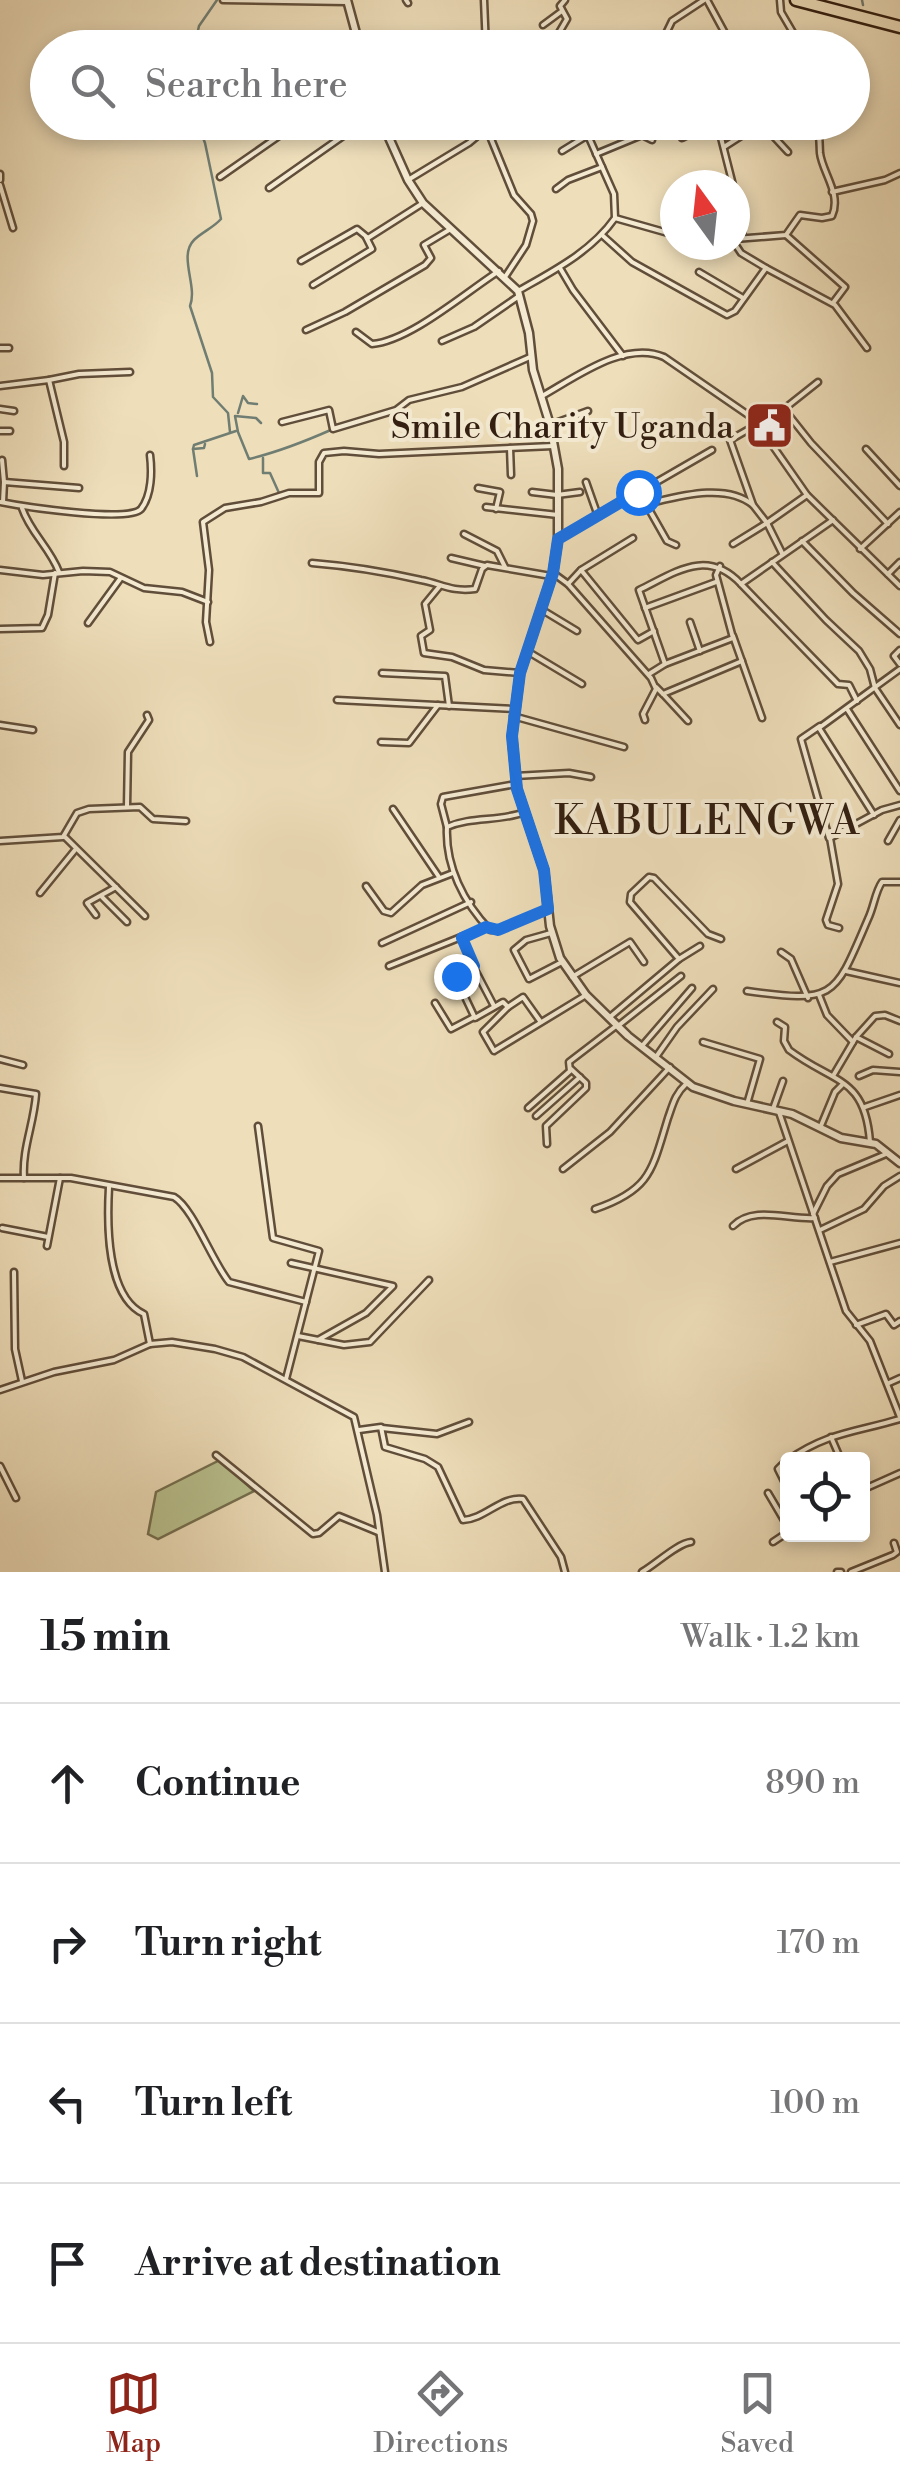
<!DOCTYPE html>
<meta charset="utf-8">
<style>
:root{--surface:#fff;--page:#f2f2f2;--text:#202124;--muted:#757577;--line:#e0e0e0;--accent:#8f2418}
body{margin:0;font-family:"Libre Bodoni",serif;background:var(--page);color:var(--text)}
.controls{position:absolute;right:30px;bottom:30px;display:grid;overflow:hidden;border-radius:10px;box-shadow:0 5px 15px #0003}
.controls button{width:90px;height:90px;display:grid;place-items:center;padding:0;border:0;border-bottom:2px solid var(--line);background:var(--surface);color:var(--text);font:50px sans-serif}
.compass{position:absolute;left:660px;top:170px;width:90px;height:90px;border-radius:50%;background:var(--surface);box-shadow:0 5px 15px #0003;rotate:345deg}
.stop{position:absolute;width:30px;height:30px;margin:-22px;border:8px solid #1a73e8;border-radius:50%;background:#fff}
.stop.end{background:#1a73e8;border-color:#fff;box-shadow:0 2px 10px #0008}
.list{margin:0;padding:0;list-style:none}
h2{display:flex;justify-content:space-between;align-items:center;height:130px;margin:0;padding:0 40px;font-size:42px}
h2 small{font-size:32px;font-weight:400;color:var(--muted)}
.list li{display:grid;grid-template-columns:65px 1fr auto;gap:30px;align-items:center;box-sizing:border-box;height:160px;padding:0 40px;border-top:2px solid var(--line)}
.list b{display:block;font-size:38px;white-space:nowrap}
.list em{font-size:32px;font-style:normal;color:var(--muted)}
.icon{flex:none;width:55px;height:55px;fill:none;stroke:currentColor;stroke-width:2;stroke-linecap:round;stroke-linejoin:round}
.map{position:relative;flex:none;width:900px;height:1572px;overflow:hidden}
.search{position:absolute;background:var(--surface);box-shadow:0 5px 15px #0003;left:30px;right:30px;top:30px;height:110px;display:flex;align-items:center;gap:25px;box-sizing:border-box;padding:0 35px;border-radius:55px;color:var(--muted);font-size:38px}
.sheet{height:770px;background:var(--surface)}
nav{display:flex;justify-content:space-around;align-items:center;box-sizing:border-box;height:140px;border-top:2px solid var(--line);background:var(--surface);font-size:28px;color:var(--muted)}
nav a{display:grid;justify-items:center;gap:5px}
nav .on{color:var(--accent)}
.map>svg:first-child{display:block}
.green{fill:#b9c18f;stroke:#767050;stroke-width:2.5}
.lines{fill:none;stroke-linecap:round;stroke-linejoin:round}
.stream{stroke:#707d72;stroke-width:2.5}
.minor-casing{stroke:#614e3a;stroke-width:9}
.tertiary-casing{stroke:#614e3a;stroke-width:11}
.primary-casing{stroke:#321e10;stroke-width:15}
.minor{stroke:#f4ead2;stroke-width:4}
.tertiary{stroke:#f4ead2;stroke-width:6}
.primary{stroke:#eedeba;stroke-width:10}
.route{stroke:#1a73e8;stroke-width:12}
.labels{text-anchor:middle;stroke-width:8;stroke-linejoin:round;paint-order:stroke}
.poi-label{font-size:35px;fill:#321e10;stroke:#f4ead2;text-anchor:end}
.quarter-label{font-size:40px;letter-spacing:2.5px;fill:#321e10;stroke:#f4ead2}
</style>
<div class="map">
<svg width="900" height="1572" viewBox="0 0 900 1572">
<rect width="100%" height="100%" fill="#eedeba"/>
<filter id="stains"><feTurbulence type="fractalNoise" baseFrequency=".002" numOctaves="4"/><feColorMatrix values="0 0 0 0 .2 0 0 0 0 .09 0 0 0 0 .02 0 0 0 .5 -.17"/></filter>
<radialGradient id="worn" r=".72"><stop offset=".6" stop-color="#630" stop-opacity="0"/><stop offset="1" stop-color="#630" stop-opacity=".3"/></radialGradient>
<polygon class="green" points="220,1460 254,1491 158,1539 148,1534 156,1492"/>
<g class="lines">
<g class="stream">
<polyline points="862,0 863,5"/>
<polyline points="194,48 199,26 217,0"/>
<path d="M197,122l8,21 16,76c-8,9 -19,13 -27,21 -16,16 4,46 -4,66l22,67 1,24 15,16 2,19"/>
<polyline points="238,413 243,396 248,403 257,404"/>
<path d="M261,423l-5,-5 -21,-2 3,16 11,27c25,-6 57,-18 84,-30"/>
<polyline points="193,449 194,445 236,431"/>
<polyline points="263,458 263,473 270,473 279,493"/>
<polyline points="197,476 193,449 204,448 205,444"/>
</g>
<defs>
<g id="minor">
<polyline points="223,0 347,2"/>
<polyline points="406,0 408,3"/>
<polyline points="484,0 486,48"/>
<polyline points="707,0 733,48"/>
<polyline points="780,0 781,12 802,48"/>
<polyline points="543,25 562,11"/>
<polyline points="218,35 358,38"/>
<polyline points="550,48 567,19 560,6 565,0"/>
<polyline points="659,48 672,21 704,0"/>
<polyline points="717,122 733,185"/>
<polyline points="762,124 788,152"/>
<polyline points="487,129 514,195 531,214 533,221 526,245 505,277"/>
<polyline points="682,138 714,122"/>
<polyline points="724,147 763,122"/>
<polyline points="562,151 588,135"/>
<polyline points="596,154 642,135 652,140"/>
<polyline points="0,174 0,180"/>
<polyline points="220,177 299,122"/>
<polyline points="408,180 469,143 494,122"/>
<polyline points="0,185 13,228"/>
<polyline points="269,188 363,122"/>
<polyline points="556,189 568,180 602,167"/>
<polyline points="832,192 885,180 900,173"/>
<polyline points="735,195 743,237"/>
<polyline points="615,218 675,235"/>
<polyline points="602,235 632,262 727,315 735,311 766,268 835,305 867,348"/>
<polyline points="786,235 845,287 833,303"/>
<path d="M735,239l51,-4 14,-20 22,3 10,-2c10,-22 -10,-44 -12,-63 -1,-14 1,-17 -7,-31"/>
<polyline points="735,244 741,253 766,268"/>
<polyline points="301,261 357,229 368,238 423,203"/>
<polyline points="560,268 573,290 623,356"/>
<polyline points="699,272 743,298"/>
<polyline points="313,285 372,249 366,237"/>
<path d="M518,291c35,-20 73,-39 97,-73l-1,-24 -32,-72"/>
<polyline points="306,330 345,312 425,265 431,258 424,245 449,230"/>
<path d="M356,332l16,12c38,-3 94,-52 127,-73"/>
<polyline points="442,341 474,327 519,296"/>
<polyline points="0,348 9,348"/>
<polyline points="49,380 79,374 130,372"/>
<polyline points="0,386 49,380 64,442 64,466"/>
<path d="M542,396c34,-19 83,-56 122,-39l90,62 53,76 93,91"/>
<polyline points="0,409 14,411"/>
<polyline points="784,409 811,443 888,524"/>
<polyline points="282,422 329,410 333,429 396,410 409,400 462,387 530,357"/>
<polyline points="550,425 588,411"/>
<polyline points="0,431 10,431"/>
<polyline points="510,448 511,475"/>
<polyline points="866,449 900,486"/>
<polyline points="2,460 4,482"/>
<polyline points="586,482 598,516"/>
<polyline points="478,488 500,492 496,509"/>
<polyline points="532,492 557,495 580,492"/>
<path d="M638,492l8,12c31,-7 79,-22 107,1"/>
<polyline points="807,495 767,523 753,505 730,440 784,409 818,382"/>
<path d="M0,502c20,4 129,21 141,7 11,-14 11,-38 9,-54"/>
<polyline points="3,502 4,482 79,488"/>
<polyline points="646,504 667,541 676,545"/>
<polyline points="486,507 558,515"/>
<path d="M22,508c8,24 28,40 37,64"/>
<polyline points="833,520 741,584 838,684 849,685 857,701"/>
<polyline points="464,534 497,551 505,567"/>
<polyline points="558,539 712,450"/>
<polyline points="802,541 853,593 900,634"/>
<polyline points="733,544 767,523 782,553"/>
<polyline points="860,549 900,512"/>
<polyline points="451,558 485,566"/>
<polyline points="772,562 826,620 859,651 870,669 875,688 900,725"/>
<path d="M312,563c37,3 74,9 109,17 21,4 30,12 54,9l7,-20 5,-4 64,11"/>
<polyline points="0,570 43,575 83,571 110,572 144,588 182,592 208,602"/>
<polyline points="581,570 633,538"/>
<polyline points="553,573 568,584 651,678 656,689 643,714 645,720"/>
<polyline points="888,574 900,562"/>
<polyline points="568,584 581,570 638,640 654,631"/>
<polyline points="439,587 425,604 430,630 421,636 424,653 452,657 484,670 520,673"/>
<polyline points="645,608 716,582"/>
<polyline points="544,611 577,631"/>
<polyline points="690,622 700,651"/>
<polyline points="88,623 120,579"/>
<polyline points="0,629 42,628 48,615 55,573"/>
<polyline points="733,636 762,718"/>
<polyline points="210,642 206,622 209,570 203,522 225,508 261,502 289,493 319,493 319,462 324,453 344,451 379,454 553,446"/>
<polyline points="900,650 894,656 900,664"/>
<polyline points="527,651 582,684"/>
<path d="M665,664l-26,-74c37,-18 68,-42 102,-6"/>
<polyline points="382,673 445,676 449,706"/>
<polyline points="649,674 665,664 733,638 716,575 720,566"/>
<polyline points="656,687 663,694 742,661"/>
<polyline points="663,694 688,721"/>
<polyline points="337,700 513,709"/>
<polyline points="847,709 900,791"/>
<polyline points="513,716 624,747"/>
<polyline points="0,725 33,730"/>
<polyline points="820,726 801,739 829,838"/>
<polyline points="381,742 409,743 438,705"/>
<polyline points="515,776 569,773 591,777"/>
<polyline points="127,807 128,752 149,720 147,715"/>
<polyline points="393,809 439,877"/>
<path d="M525,812c-26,10 -53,4 -78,15 -2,39 17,76 43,103h8l48,-20"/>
<polyline points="874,815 819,728 900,669"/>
<polyline points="447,827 441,804 443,797 516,784"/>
<polyline points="64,836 145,916"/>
<polyline points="0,841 63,837 77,813 89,809 140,807 153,819 186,821"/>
<polyline points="888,841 900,820"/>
<polyline points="366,886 384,911 391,913 422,885 453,873"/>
<polyline points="40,893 75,850"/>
<polyline points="102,897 127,922"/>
<polyline points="96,915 87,903 116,887"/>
<polyline points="839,928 828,925 826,920 838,884 830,838 882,810 900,805"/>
<polyline points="551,933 526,940 514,950 529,979 562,962"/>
<polyline points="462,937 473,966 455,976 475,1018 503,1002 508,1007 523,997 540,1021"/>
<polyline points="382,943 471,902"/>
<polyline points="781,952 791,959 808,998"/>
<polyline points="679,959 700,946"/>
<polyline points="389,966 486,927"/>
<polyline points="473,966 494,1006"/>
<polyline points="846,971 900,983"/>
<polyline points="572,977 630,942 644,962"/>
<path d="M747,991c88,12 87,8 121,-72 6,-12 7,-27 14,-37h18"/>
<polyline points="819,995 827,1015 853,1042"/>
<polyline points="435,1003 451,1029 474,1017"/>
<polyline points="508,1007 483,1032 494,1051 586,995"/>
<polyline points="610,1017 679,959 630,902 631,894 649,877 654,878 708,934 721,939"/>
<path d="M777,1022l8,5 -1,14 5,9c45,34 76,26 81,92"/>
<polyline points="618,1026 681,976"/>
<polyline points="856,1037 889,1054"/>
<polyline points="703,1042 760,1059 747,1104"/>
<polyline points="642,1046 692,988"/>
<polyline points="656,1057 677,1027 713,989"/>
<polyline points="0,1059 23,1065"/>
<polyline points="833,1076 856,1037 875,1016 885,1015 900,1021"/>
<polyline points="859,1076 873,1070 900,1072"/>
<path d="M0,1088l36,6c-2,30 -14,54 -12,84"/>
<polyline points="865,1107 900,1095"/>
<polyline points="528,1108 570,1071 569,1062 616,1026"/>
<polyline points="773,1109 783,1081"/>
<polyline points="779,1112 846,1311 870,1341 900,1417"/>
<polyline points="536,1116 580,1077"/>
<polyline points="258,1126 273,1238 319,1251 286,1379"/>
<polyline points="820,1128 835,1092 843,1084"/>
<polyline points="547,1144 546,1126 586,1088 586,1083 571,1069"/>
<polyline points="563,1169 610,1132 670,1067"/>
<polyline points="736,1169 788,1141"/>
<path d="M0,1178h71l103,19c19,11 38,64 55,85l77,20"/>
<path d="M109,1187c-2,35 -3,110 35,127l6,30"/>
<path d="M595,1209c56,-19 57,-39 73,-91 5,-14 7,-24 18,-34"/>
<polyline points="813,1214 827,1186 838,1174 886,1154"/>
<path d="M733,1226c20,-21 56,-6 82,-8"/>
<polyline points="2,1228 48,1237"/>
<polyline points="820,1230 864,1209 884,1186 900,1176"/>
<polyline points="47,1246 60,1178"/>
<polyline points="830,1262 900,1243"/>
<polyline points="291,1263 393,1286 366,1313 318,1340"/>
<polyline points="14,1272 15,1349 22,1381"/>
<polyline points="856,1325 886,1314 894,1325 900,1321"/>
<polyline points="298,1336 344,1345 370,1342 429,1280"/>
<polyline points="889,1383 900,1378"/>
<polyline points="0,1390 54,1372 114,1360 150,1344 172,1342 215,1349 243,1357 354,1417 377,1515 385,1572"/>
<polyline points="382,1428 437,1434 469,1422"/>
<path d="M359,1430l22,-3 4,20 40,12 13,8 25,53c22,-1 38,-24 60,-21l38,58 4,15"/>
<polyline points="831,1437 841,1460"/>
<polyline points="216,1455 313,1534 319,1533 339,1516 378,1532"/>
<polyline points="787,1460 778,1469 788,1489"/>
<path d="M788,1460c40,-28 69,-28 112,-41"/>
<polyline points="0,1466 16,1498"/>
<polyline points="862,1490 900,1473"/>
<polyline points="768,1493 788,1527"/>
<polyline points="773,1542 788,1532"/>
<path d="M642,1572c14,-8 36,-29 49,-30"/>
<polyline points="837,1572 841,1572"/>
<polyline points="851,1572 893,1555 897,1552 894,1543"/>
</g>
<g id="tertiary">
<polyline points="347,0 360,48"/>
<polyline points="382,122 408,180 423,203 518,291 529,333 533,370 550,425 558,469 558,539 553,573 520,673 512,736 517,789 544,870 550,926 560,958 586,995 628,1036 693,1087 734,1101 792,1114 841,1138 876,1144 900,1163"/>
</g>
<polyline id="primary" points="796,0 900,27"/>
</defs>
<use href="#minor" class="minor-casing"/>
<use href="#tertiary" class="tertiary-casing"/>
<use href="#primary" class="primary-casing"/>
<use href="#minor" class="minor"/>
<use href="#tertiary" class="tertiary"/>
<use href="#primary" class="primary"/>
</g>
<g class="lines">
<polyline class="route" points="456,976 474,966 462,938 486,927 498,930 548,909 544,870 517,789 512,736 520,673 553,573 558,539 638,492"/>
</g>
<defs>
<symbol id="civic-square" viewBox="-11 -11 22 22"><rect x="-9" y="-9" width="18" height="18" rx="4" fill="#8f2418" stroke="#f4ead2"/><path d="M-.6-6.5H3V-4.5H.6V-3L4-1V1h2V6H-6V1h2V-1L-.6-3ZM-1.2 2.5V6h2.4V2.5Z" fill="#fff"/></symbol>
</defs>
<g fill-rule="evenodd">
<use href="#civic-square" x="742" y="398" width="55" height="55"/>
</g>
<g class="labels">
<g class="poi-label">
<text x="734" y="438">Smile Charity Uganda</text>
</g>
<g class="quarter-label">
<text x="708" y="834">KABULENGWA</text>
</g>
</g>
<rect width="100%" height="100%" filter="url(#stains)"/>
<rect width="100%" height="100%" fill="url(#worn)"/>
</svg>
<div class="controls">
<button><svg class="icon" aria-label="locate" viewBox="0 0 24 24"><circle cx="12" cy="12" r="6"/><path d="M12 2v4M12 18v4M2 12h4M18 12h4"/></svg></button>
</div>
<svg class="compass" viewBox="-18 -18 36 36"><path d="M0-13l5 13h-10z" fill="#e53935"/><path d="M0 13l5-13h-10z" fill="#757577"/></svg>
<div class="stop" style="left:638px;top:492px"></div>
<div class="stop end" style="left:456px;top:976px"></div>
<div class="search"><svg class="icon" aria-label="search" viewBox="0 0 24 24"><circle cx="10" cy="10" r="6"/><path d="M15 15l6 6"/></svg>Search here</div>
</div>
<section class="sheet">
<h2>15 min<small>Walk · 1.2 km</small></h2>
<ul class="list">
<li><svg class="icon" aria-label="ahead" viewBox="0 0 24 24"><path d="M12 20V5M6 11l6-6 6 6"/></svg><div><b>Continue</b></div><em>890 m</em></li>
<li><svg class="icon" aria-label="right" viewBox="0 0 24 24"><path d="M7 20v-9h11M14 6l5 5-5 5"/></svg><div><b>Turn right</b></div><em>170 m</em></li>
<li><svg class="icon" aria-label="left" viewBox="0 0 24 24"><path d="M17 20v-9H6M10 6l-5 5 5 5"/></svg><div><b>Turn left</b></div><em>100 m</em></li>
<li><svg class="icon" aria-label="arrive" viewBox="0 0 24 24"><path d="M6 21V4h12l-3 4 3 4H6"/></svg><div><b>Arrive at destination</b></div></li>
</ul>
</section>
<nav>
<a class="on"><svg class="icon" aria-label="map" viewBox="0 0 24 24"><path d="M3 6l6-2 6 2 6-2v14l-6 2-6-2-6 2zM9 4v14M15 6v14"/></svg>Map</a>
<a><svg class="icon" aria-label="directions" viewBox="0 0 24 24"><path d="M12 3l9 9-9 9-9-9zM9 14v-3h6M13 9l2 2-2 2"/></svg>Directions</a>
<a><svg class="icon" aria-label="saved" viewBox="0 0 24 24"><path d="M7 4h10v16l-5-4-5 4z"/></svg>Saved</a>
</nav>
